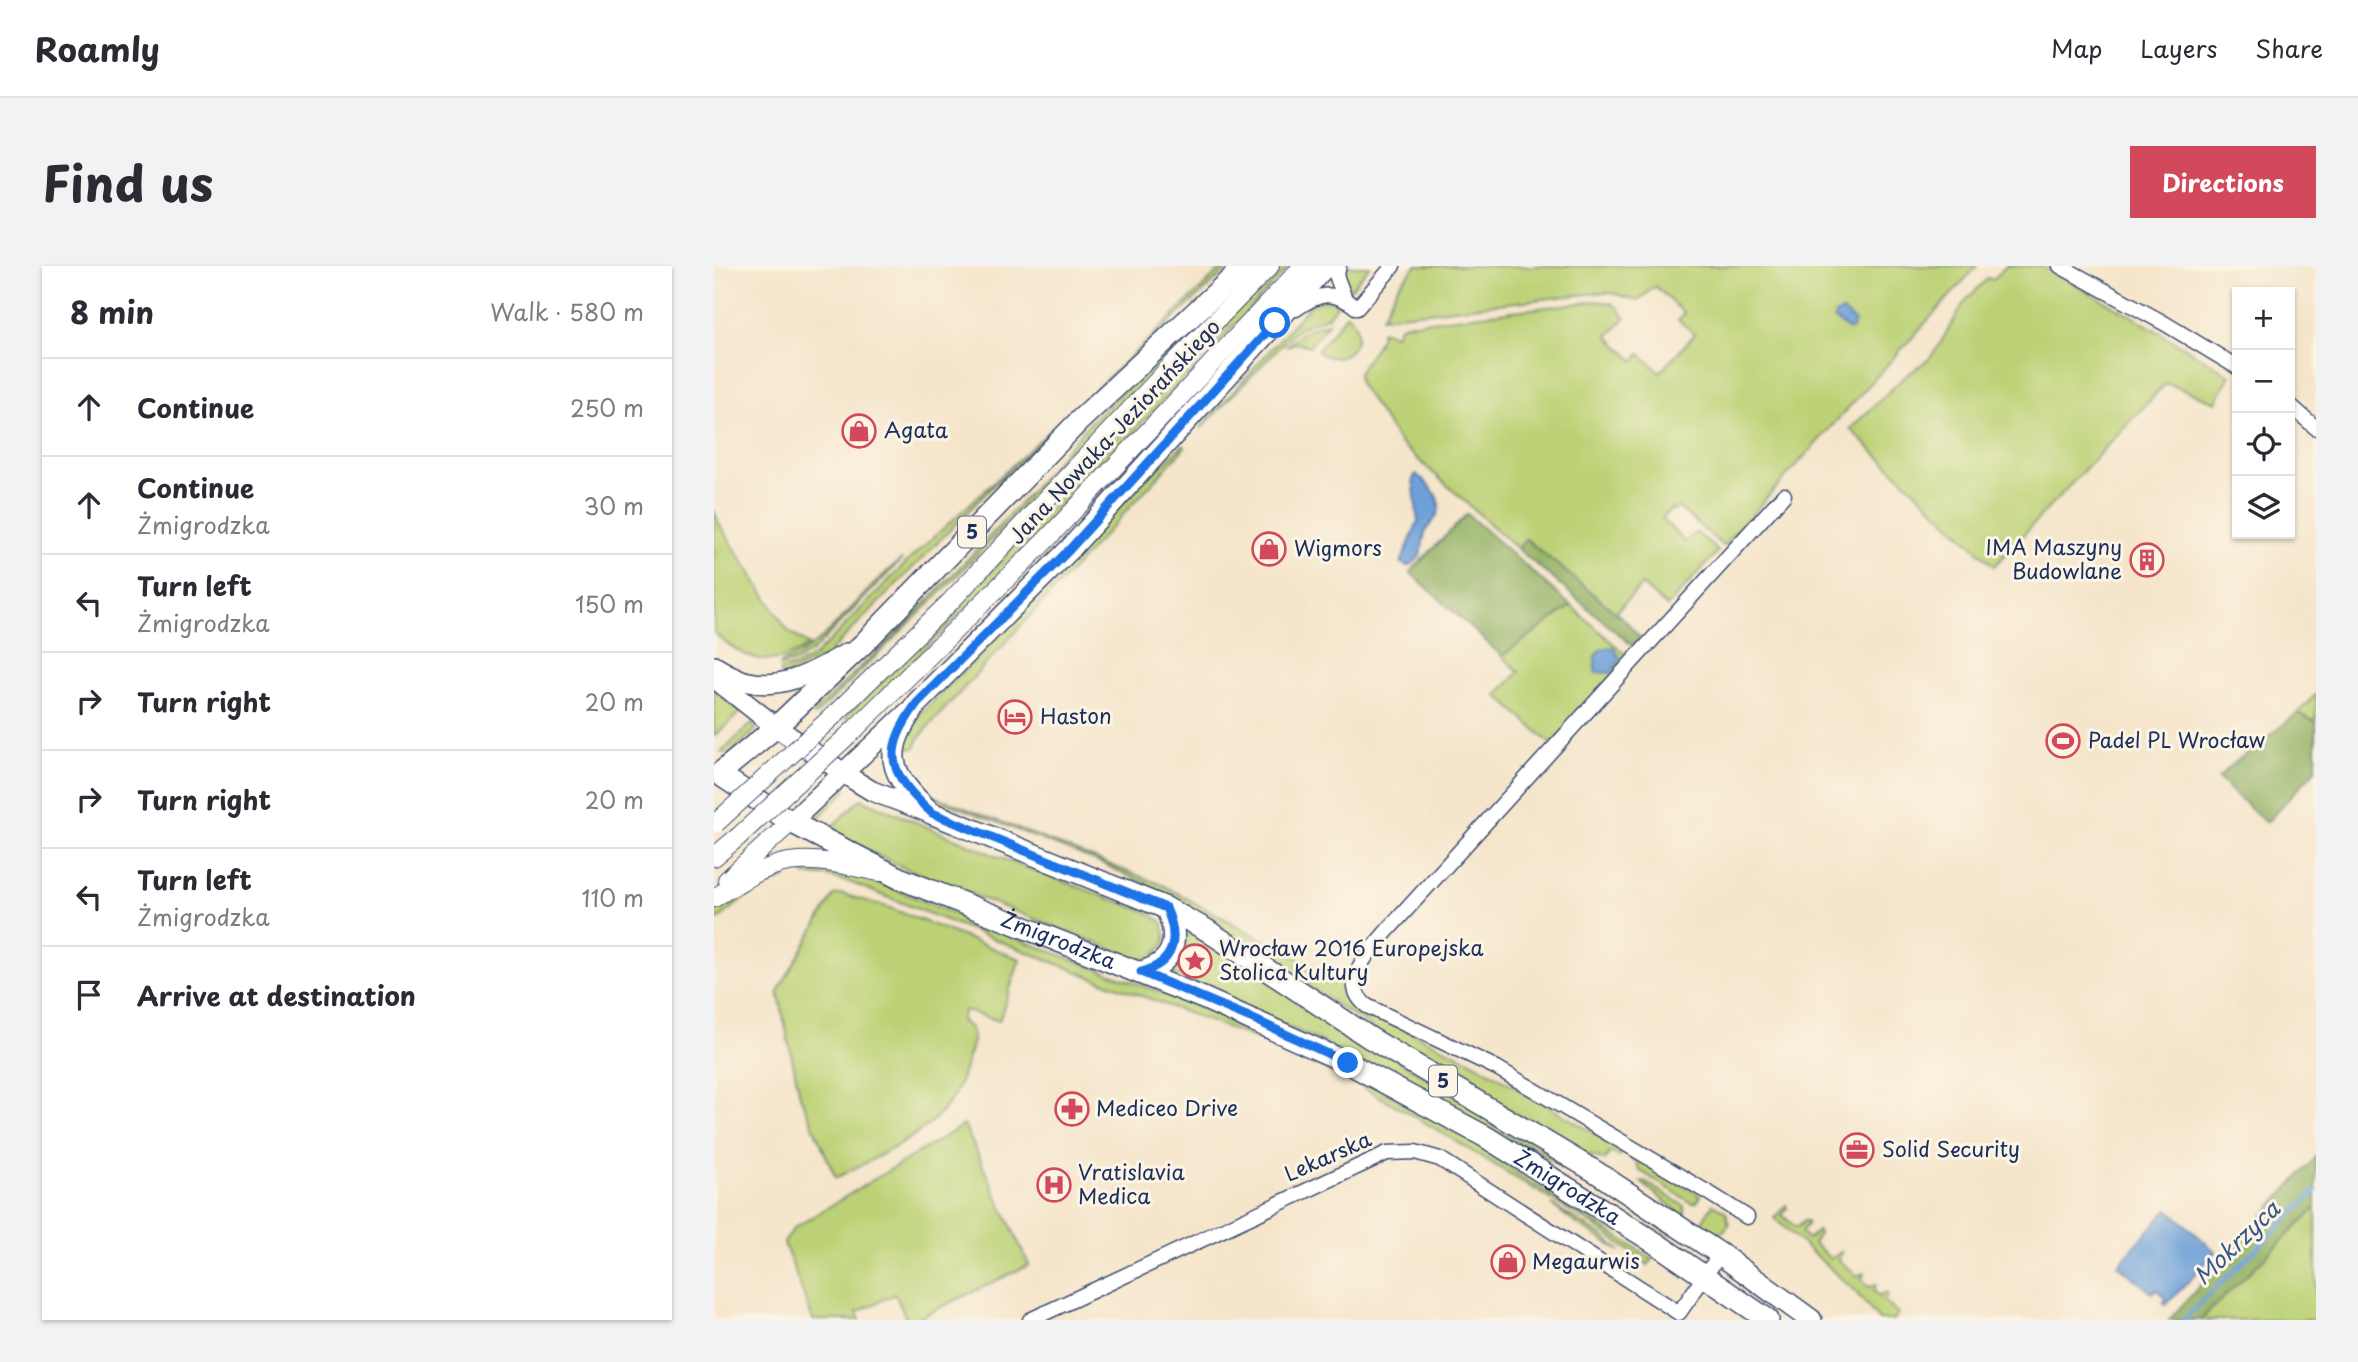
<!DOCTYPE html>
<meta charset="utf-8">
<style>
:root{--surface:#fff;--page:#f2f2f3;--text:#2b2b33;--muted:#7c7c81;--line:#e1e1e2;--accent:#d1495b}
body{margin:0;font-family:"Playpen Sans",sans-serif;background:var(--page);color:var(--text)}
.controls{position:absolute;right:21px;top:21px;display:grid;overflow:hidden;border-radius:0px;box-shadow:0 2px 5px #0004}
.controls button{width:63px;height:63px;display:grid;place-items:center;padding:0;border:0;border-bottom:2px solid var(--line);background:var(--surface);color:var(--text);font:35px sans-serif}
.stop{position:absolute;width:21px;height:21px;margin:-16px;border:5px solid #1a73e8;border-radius:50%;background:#fff}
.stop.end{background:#1a73e8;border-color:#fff;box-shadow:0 2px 7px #0008}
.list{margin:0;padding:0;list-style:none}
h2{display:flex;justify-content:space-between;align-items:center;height:91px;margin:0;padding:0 28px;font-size:30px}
h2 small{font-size:23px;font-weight:400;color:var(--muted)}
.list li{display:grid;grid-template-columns:46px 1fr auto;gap:21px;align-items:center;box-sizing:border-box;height:98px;padding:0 28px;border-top:2px solid var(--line)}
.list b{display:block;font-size:26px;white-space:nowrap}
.list p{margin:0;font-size:23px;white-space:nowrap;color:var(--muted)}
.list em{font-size:23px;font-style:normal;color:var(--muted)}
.icon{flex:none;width:38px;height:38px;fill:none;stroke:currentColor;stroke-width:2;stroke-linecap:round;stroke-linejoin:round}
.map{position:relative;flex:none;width:1602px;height:1054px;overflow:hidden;border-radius:0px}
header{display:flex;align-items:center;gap:42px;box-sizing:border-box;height:98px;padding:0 35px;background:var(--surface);border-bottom:2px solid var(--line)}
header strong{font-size:33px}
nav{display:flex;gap:38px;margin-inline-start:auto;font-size:24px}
.intro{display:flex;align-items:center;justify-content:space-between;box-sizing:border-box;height:168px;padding:0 42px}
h1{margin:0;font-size:49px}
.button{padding:18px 32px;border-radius:0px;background:var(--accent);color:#fff;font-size:24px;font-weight:700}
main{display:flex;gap:42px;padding:0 42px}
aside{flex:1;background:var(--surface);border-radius:0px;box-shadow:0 2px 5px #0004}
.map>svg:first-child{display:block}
.green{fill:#bcd174;stroke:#6c8069;stroke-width:2}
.forest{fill:#95b366;stroke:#587162;stroke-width:2}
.water{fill:#6ea1d9;stroke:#44689c;stroke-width:2}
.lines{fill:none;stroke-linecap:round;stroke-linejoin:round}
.stream{stroke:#6ea1d9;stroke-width:4.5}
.minor-casing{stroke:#3c4a6e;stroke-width:17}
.tertiary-casing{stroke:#3c4a6e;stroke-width:20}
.secondary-casing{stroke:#3c4a6e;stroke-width:22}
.primary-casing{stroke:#3c4a6e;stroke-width:24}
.minor{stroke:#fff;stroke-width:14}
.tertiary{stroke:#fff;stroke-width:18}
.secondary{stroke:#fff;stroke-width:19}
.primary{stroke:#fff;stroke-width:21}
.tertiary-bridge-casing{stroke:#3c4a6e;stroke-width:20;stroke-linecap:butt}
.tertiary-bridge{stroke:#fff;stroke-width:18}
.route{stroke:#1a73e8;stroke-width:9}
.labels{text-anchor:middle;stroke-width:6;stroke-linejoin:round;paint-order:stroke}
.shield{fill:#fcf5e5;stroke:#5e6a86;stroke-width:2}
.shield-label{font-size:19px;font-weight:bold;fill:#1b2f5e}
.poi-label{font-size:21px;fill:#1b2f5e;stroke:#fcf5e5;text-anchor:start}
.street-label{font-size:21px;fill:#1b2f5e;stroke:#fcf5e5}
.water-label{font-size:23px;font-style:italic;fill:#385789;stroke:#fcf5e5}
</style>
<header>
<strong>Roamly</strong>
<nav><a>Map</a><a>Layers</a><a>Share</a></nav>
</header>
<div class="intro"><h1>Find us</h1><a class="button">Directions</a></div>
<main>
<aside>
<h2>8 min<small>Walk · 580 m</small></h2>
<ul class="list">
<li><svg class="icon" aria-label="ahead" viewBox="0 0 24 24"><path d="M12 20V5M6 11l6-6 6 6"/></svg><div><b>Continue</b></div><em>250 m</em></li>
<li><svg class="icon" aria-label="ahead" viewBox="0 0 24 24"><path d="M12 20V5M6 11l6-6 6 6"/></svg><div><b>Continue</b><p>Żmigrodzka</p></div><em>30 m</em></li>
<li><svg class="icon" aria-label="left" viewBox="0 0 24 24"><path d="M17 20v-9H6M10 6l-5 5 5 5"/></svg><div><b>Turn left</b><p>Żmigrodzka</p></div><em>150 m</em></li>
<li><svg class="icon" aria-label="right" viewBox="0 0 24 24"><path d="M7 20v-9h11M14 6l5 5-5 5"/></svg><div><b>Turn right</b></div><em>20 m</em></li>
<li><svg class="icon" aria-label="right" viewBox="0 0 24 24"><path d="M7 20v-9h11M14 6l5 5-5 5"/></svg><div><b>Turn right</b></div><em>20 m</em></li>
<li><svg class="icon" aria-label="left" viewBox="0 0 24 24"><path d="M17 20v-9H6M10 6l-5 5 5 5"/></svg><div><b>Turn left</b><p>Żmigrodzka</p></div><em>110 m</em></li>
<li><svg class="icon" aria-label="arrive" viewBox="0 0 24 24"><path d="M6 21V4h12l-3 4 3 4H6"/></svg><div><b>Arrive at destination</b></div></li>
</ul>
</aside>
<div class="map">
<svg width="1602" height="1054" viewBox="0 0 1602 1054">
<rect width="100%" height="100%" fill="#fcf5e5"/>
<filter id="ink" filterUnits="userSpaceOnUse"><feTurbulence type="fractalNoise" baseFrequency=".0143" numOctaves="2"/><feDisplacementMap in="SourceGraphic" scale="14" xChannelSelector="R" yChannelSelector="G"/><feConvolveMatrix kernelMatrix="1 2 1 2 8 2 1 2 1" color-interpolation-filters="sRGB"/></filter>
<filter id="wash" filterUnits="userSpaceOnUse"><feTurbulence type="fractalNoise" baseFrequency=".00686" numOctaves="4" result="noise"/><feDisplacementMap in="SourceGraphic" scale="28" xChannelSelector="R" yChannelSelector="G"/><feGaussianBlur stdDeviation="1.57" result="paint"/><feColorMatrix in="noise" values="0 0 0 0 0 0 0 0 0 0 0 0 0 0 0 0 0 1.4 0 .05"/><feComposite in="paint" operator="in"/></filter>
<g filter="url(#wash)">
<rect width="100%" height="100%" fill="#f5e5ca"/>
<g class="green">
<polygon points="510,0 517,0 281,218 111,391 67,411 66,404 82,400 101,390 196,293 426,82"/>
<polygon points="566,0 576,0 276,318 137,457 131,451 247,337"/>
<polygon points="631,0 656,0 635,25 628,5"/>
<path d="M702,0h561l-254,280 -45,-39 -4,4 -3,-2 -9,10 23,23 11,-10 22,19 -51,56 -25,-22 -27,28 -89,-74 -8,10 -118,-106 -41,-60 -1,-10 20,-30 4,-13 13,5 4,-8 7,-3 191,-23c15,1 21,4 28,17l-17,18 26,25 6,-7 20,18 35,-38 -17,-14 6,-7 -29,-27 -17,15 -26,-8h-16l-214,24 16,-31z"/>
<polygon points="1292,0 1328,0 1423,53 1516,109 1502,136 1452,117 1280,300 1136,163 1189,112 1215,93 1224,81 1251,35 1274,12 1279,14"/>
<polygon points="508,34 318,237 315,235 230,323 101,450 98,448 187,362 250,297 305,239 378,154"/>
<polygon points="616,34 624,38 613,51 589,60 579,67 486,163 598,37"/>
<path d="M633,48c26,23 -4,58 -30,37z"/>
<polygon points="614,57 596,80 582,77 572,80 592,64"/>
<polygon points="469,179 471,181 215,460 205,472 201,482 190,482 203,451 263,392 431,214"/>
<path d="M0,245l7,16 67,104 21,14c-34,26 -67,15 -95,-13z"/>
<path d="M188,293l-89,92 -19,11 -14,4 2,-4c44,-13 81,-75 120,-103z"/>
<polygon points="857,340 911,388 912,397 838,479 783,429 805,406 788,390"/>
<polygon points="0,423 27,446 0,470"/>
<polygon points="1602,428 1602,456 1584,447"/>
<polygon points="39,457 42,464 15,488 7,486"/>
<path d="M191,498l7,2 13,23 12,8 225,88 184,100 7,17 7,6 111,53 152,89 -4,7 -9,-5 -5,8 -25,-8 -185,-109 -234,-152 -62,-29 -166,-65c-15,-9 -20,-18 -28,-33z"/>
<polygon points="123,521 132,524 102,554 98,547"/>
<path d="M147,533l147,62 141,52 13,9 4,17c-6,12 -12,19 -26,21l-236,-92 -77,-37z"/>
<polygon points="85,601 138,606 293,669 470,735 652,816 748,868 815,915 939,993 934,999 886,963 720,862 647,820 570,783 377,711 135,616 113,610 90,609"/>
<path d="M70,603l2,9c-29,8 -50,26 -72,45v-12l26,-21z"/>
<path d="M128,628l48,14 130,51 -21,62 -35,-11 -3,11c17,9 13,20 7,36 -4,14 -8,29 -16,41 -22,37 -79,60 -116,80l-36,-82 -22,-105 56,-96z"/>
<polygon points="469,664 504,683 958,964 956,968 822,885 775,863 604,774 451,704"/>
<polygon points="250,859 315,999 200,1054 193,1054 181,1028 143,1046 146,1054 99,1054 70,977 80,962"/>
<polygon points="917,888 987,930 983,936 978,937 925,904 923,897 915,891"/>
<polygon points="930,915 970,940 971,946 969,950 927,916"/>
<path d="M999,938l13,8 3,12c-8,14 -19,12 -31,4z"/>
<polygon points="838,939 889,970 906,985 860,956"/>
<polygon points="1072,939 1073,943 1068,949 1082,962 1090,955 1093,955 1093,959 1087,966 1094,973 1104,965 1105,968 1099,977 1117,993 1127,986 1125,994 1143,1010 1150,1007 1148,1015 1155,1021 1162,1018 1160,1025 1166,1031 1170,1027 1174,1028 1170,1035 1184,1047 1180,1054 1165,1054 1140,1024 1060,952"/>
<polygon points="1602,942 1602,1054 1486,1054 1590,953"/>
</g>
<g class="forest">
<polygon points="753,248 857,340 788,390 696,306"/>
<polygon points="812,273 912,355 926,372 920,381 804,283"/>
<polygon points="1584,447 1602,456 1602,503 1552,557 1504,512 1518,499"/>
<polygon points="1602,891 1602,942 1486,1054 1455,1054"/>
</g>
<g class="water">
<polygon points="1129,45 1141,56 1138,63 1135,64 1120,53 1121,49"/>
<path d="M702,208c9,8 22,18 23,31 1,10 -7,16 -12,24 -8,14 1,28 -20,37l-6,-3 17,-42 -5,-42z"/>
<polygon points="899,381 907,393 897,407 881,406 881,390 887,383"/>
<polygon points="1454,943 1502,986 1452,1039 1449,1036 1452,1033 1442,1023 1438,1027 1404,999"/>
</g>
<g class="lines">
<polyline class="stream" points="1469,1054 1602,925"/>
</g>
</g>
<g filter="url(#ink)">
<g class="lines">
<defs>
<g id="minor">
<polyline points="625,0 622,9 631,33"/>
<polyline points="1346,0 1450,57 1523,101"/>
<path d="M582,43c23,-16 37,-20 61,-1l36,-42"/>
<polyline points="1576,139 1602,162"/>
<path d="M1033,951l-35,-22 -215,-127 -130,-62c-30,-24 3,-55 20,-75l397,-436"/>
<polyline points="316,1054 673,887 701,886 726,893 965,1047 1006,988"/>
</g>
<g id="tertiary">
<polyline points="120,449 236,336 457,100 556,0"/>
<polyline points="141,463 333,273 589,0"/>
<polyline points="0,591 24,571"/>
<polyline points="13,614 77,556"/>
<path d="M0,632c25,-15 54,-36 84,-37 27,-2 55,6 81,11"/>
</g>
<g id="secondary">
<path d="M0,400c11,6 23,14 35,16 36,8 68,-12 98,-29"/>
<polyline points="0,412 62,461 140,514 158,525 216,547"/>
<polyline points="77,556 195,445"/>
</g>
<g id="primary">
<path id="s1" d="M531,0l-165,154 -217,224 -87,83 -57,47 72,48 108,56 304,120 145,65 138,74 171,107 111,76"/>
<path d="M611,0l-50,57 -206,227 -152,153c-36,50 -29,70 14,110l235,95 39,21 165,109 226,134 124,82 91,66"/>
<path d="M427,706c35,-9 39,-35 25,-64"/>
</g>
</defs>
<use href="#minor" class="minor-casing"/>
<use href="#tertiary" class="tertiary-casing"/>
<use href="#secondary" class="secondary-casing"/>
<use href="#primary" class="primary-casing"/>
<use href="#minor" class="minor"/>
<use href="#tertiary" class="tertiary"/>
<use href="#secondary" class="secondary"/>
<use href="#primary" class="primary"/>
<defs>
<g id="tertiary-bridge">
<polyline points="2,557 120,449"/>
<polyline points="24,571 141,463"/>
</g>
</defs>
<use href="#tertiary-bridge" class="tertiary-bridge-casing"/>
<use href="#tertiary-bridge" class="tertiary-bridge"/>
</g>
</g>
<g class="lines" filter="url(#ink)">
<path class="route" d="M561,57l-206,227 -152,153c-36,50 -29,70 15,110l234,95c13,29 10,55 -25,64l110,46 97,45"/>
</g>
<defs>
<symbol id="shop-ring" viewBox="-11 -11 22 22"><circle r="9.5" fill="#fcf5e5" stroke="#d1495b" stroke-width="1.5"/><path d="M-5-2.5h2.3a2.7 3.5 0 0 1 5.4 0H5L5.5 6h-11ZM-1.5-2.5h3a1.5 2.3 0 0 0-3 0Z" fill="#d1495b"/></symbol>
<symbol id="building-ring" viewBox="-11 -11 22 22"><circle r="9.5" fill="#fcf5e5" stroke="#d1495b" stroke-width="1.5"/><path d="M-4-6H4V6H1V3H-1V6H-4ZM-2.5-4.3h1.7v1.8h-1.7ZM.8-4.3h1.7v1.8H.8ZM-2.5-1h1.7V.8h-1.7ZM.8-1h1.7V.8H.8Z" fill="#d1495b"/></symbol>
<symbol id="hotel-ring" viewBox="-11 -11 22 22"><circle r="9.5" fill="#fcf5e5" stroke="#d1495b" stroke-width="1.5"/><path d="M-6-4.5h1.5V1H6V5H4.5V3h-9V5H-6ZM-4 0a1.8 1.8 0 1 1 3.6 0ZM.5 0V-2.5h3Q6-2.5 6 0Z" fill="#d1495b"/></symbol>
<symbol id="stadium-ring" viewBox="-11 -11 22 22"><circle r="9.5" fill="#fcf5e5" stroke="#d1495b" stroke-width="1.5"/><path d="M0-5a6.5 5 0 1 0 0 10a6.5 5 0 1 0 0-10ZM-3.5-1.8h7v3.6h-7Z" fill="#d1495b"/></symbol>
<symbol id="sight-ring" viewBox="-11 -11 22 22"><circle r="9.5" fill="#fcf5e5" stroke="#d1495b" stroke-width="1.5"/><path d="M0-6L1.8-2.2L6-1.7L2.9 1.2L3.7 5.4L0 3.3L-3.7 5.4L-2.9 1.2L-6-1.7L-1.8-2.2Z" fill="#d1495b"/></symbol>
<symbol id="pharmacy-ring" viewBox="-11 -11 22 22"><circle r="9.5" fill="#fcf5e5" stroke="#d1495b" stroke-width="1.5"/><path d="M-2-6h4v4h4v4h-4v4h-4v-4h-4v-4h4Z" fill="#d1495b"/></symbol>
<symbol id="office-ring" viewBox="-11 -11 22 22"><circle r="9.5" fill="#fcf5e5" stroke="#d1495b" stroke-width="1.5"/><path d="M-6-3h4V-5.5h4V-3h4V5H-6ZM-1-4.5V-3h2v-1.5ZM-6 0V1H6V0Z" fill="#d1495b"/></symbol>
<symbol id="hospital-ring" viewBox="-11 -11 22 22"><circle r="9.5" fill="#fcf5e5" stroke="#d1495b" stroke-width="1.5"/><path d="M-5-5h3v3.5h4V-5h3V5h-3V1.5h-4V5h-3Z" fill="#d1495b"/></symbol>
</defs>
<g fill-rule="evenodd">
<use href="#shop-ring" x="126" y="146" width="38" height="38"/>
<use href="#shop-ring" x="536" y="264" width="38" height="38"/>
<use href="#building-ring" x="1414" y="275" width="38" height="38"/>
<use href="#hotel-ring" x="282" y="432" width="38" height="38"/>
<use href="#stadium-ring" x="1330" y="456" width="38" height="38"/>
<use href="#sight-ring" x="462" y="676" width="38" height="38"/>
<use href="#pharmacy-ring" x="339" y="824" width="38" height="38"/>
<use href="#office-ring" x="1124" y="865" width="38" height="38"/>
<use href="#hospital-ring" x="321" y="900" width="38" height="38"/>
<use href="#shop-ring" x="775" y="977" width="38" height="38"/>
</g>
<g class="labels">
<g class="shield">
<rect x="244" y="250.5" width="28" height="31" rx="5"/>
<rect x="715" y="799.5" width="28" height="31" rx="5"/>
</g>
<g class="shield-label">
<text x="258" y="273">5</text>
<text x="729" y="822">5</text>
</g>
<g class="poi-label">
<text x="170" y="172">Agata</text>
<text x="1408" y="289" text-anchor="end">IMA Maszyny<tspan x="1408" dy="24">Budowlane</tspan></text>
<text x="580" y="290">Wigmors</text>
<text x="326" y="458">Haston</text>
<text x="1374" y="482">Padel PL Wrocław</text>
<text x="505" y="690">Wrocław 2016 Europejska<tspan x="505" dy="24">Stolica Kultury</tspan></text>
<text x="382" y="850">Mediceo Drive</text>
<text x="1168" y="891">Solid Security</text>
<text x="364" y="914">Vratislavia<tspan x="364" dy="24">Medica</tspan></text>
<text x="818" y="1003">Megaurwis</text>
</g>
<g class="street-label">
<text transform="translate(401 166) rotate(-47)" y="7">Jana Nowaka-Jeziorańskiego</text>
<text dy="7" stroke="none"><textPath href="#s1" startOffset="1111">Żmigrodzka</textPath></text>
<text transform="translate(614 891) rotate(-24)" y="7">Lekarska</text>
<text dy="7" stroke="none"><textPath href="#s1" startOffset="1678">Żmigrodzka</textPath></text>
</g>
<g class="water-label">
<text transform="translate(1523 977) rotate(-44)" y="8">Mokrzyca</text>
</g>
</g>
</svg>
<div class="controls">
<button>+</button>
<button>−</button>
<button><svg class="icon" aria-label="locate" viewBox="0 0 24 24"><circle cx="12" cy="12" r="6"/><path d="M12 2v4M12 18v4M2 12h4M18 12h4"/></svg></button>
<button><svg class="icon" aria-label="layers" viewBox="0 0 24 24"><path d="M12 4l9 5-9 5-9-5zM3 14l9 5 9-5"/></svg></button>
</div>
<div class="stop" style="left:561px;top:57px"></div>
<div class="stop end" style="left:634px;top:797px"></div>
</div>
</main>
